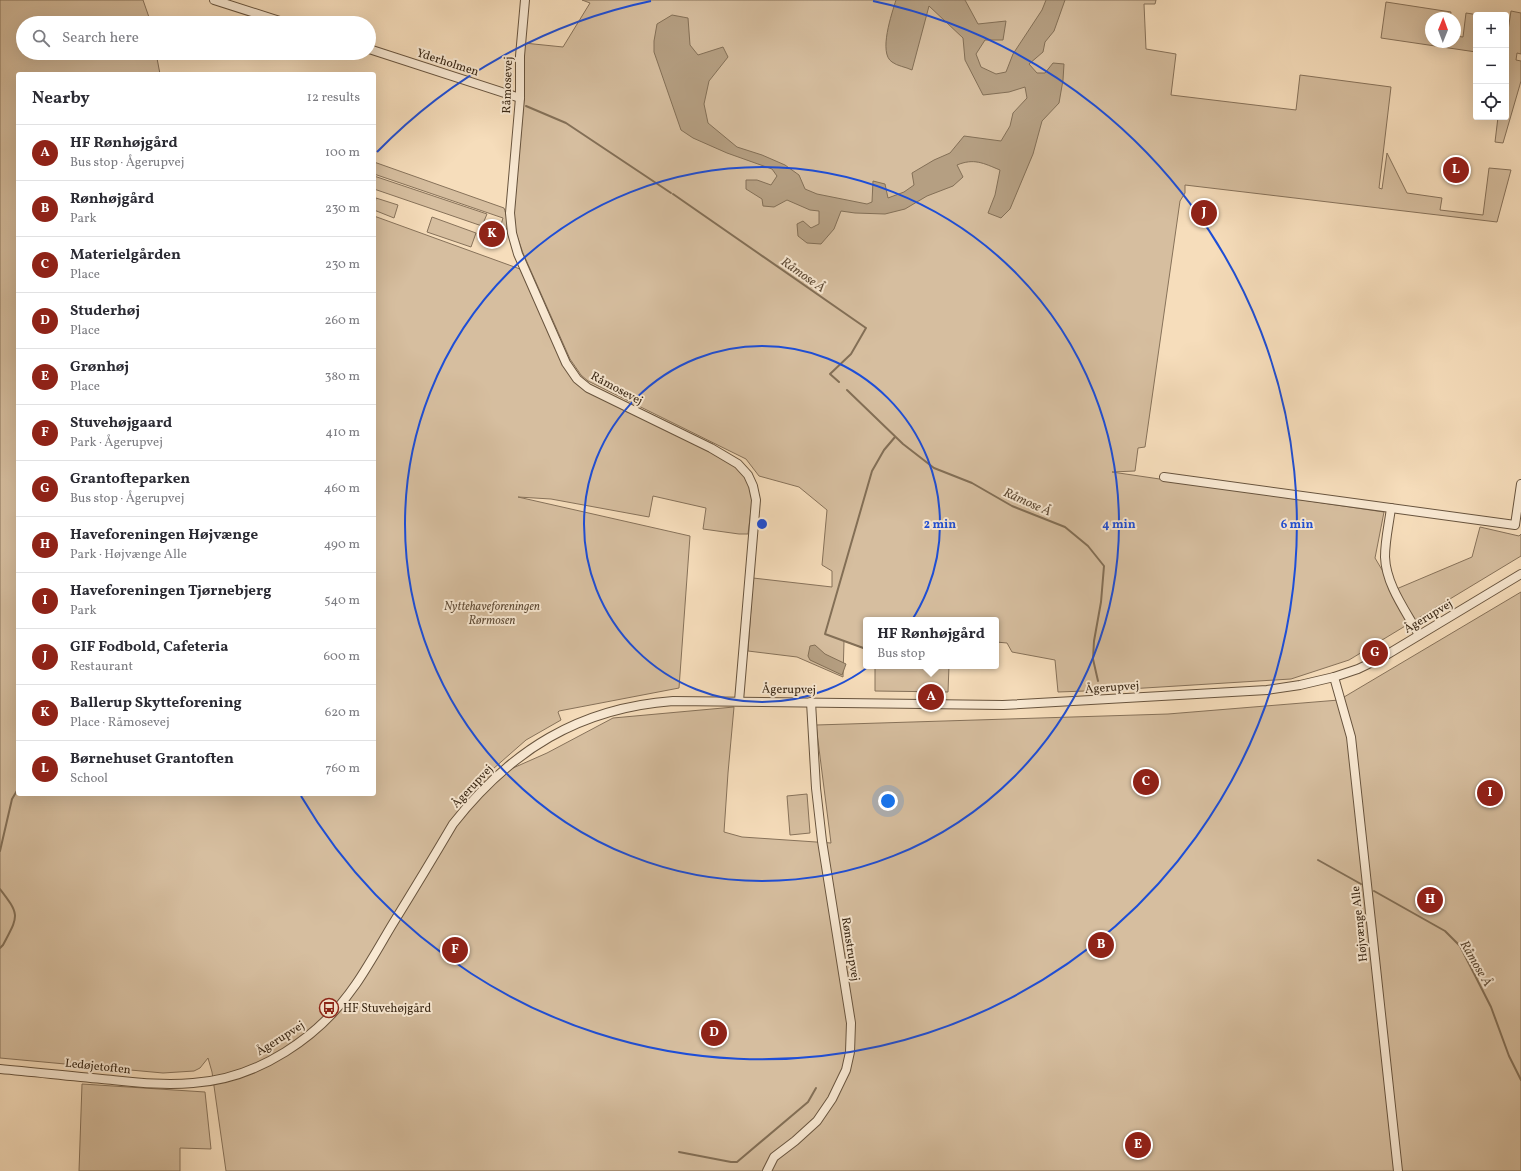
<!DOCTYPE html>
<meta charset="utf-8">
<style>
:root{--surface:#fff;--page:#f2f2f3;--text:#2b2b33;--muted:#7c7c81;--line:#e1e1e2;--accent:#8f2418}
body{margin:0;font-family:Vollkorn,serif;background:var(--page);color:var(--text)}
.controls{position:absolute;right:12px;top:12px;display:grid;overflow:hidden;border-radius:4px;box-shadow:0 4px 16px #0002}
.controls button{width:36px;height:36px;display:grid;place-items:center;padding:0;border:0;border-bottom:1px solid var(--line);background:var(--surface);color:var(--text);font:20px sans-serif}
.compass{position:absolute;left:1425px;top:12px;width:36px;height:36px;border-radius:50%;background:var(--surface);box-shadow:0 4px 16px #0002;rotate:1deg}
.you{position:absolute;left:888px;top:801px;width:14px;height:14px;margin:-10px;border:3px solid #fff;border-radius:50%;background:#1a73e8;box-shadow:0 0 0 6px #1a73e833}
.badge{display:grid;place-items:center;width:26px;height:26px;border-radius:50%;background:var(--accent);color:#fff;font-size:13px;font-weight:700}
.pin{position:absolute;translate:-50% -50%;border:2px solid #fff;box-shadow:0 1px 4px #0006}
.popup{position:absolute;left:863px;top:617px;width:136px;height:52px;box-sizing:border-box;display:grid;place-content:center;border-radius:4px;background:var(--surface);filter:drop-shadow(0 1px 3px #0005);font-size:13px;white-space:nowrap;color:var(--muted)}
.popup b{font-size:15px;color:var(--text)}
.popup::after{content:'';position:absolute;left:50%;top:100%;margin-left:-8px;border:8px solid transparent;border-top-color:var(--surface)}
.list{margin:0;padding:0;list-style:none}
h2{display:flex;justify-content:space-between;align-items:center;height:52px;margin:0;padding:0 16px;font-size:17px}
h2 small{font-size:13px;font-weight:400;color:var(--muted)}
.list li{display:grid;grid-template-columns:26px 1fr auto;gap:12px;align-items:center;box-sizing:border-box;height:56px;padding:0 16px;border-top:1px solid var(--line)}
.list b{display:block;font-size:15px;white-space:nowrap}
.list p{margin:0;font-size:13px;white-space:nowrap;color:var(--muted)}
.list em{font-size:13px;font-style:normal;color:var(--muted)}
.icon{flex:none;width:22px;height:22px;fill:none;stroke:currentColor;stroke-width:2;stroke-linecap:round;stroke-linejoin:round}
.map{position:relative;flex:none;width:1521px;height:1171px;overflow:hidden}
.search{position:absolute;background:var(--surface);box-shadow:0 4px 16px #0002;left:16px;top:16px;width:360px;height:44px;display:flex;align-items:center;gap:10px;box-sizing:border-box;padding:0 14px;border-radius:22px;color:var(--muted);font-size:15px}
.panel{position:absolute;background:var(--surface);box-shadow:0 4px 16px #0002;left:16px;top:72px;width:360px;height:724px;border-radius:4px}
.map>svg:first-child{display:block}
.green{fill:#d6be9f;stroke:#87725a}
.water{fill:#b59f82;stroke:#836f56}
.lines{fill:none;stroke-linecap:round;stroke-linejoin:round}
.stream{stroke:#836f56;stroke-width:2}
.minor-casing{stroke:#68543e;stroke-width:10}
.minor{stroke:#f9e9d3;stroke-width:8}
.ring{fill:none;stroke:#1d4ed8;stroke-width:2}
.labels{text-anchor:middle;stroke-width:4;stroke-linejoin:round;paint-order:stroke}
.street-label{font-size:12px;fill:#382614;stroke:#f9e9d3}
.park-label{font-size:12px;font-style:italic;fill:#604c37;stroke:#f9e9d3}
.poi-label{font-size:12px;fill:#382614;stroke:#f9e9d3;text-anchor:start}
.water-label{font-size:13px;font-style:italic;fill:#5e4a35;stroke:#f9e9d3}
.centre{fill:#1d4ed8;stroke:#f9e9d3;stroke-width:2}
.ring-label{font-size:12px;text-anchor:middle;font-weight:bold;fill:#1d4ed8;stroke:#f9e9d3;stroke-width:4;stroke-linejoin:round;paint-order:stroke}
</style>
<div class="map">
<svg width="1521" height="1171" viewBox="0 0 1521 1171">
<rect width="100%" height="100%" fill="#f6ddbb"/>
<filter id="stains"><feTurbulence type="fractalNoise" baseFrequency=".005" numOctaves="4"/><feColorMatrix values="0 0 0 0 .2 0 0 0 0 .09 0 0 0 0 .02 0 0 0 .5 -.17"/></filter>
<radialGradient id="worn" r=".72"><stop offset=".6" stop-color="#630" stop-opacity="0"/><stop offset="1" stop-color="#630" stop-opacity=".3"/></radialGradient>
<g class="green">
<polygon points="0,0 143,0 151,23 23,23 23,53 156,53 160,74 18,74 18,794 374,794 374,216 520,269 575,382 708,451 736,467 744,475 750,485 752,502 748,534 739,534 703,529 706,508 653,496 649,517 551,499 518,497 690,536 679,688 559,711 558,712 561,720 526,740 485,776 513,768 547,753 613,718 734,707 728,773 724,832 742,837 831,843 816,725 1168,714 1339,700 1521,592 1521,1171 226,1171 212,1072 208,1058 200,1068 194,1071 163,1073 0,1058"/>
<polygon points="582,0 1156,0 1155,4 1144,4 1146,49 1176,54 1171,95 1296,110 1300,75 1391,87 1379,188 1382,189 1387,153 1407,193 1442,198 1440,210 1483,215 1489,168 1511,170 1497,222 1185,185 1185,193 1180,201 1145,447 1138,448 1135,471 1112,472 1384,512 1375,558 1394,590 1472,557 1480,527 1519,536 1521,534 1521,556 1349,660 1291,679 1112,690 1058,692 1055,660 1012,652 1007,643 996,642 996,620 866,620 866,649 844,641 843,677 797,657 748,651 753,578 832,587 832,571 822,565 827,510 799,487 759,476 746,459 588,381 581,375 570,359 523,253 516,233 514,212 524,99 524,43 563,47 590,3"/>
<polygon points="1386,2 1451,12 1450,18 1431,18 1431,42 1455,42 1455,36 1463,37 1466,13 1479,15 1476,15 1476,52 1381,38"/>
<polygon points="1511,11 1521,13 1521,54 1517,53 1516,60 1521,61 1521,81 1503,143 1495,142 1498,117 1506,117 1506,44"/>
<path d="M374,162l130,46c2,7 6,15 2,22l-7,1 4,-13 -129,-44z"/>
<polygon points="374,176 487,214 482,226 374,189"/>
<polygon points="376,198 398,205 394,218 374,210"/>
<polygon points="432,217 476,233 471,247 427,232"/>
<polygon points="875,666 949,666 948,692 875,691"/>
<polygon points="807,794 810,833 790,835 787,796"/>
<polygon points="82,1084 205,1092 211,1149 180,1148 180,1171 79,1171"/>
</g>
<g class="water">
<path d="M896,0h69l13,24 28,-3 -3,19h-18l-9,14 5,13 15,7 10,-2 7,-18 29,-44 4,-10h19l-11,31 -9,11 -2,10 -14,12 8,9h8l8,-10 11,1 -1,16 -4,23 -17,18 -9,33 -23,55 -9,9 -13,-5 7,-18 5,-25c-17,-7 -26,-12 -43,-5l6,12 -10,9 -26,10 -22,13 -20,5 -30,-1 -14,-2 -7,18 -13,15 -14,-1 -9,-7 -1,-12 6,-3 8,7 8,-4v-13l-9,-1 -23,-10 -13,7 -11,-1 -1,-7 -16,-10v-9h11l14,5 6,-9 -5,-7 -45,-16 -34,-15 -12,-8 -27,-78v-11l3,-17 15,-9 16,3 2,27 8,10 25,-8 5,10 -19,24 -5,23 4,19 29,24 25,8 23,10 14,10 6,14 12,5 50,10 5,-2 1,-21 12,3 3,14 16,-6 10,-7 -2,-12 22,-13 16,-7 14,-17 37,5 9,-15 3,-13 14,-15 -2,-11 -16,5 -26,3 -18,-35 -2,-22 -34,-32 -17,64c-6,-3 -15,-4 -20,-8 -14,-9 0,-49 4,-62z"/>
<polygon points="815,645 825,654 846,664 842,675 810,660 808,656 810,646"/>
</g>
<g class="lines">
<g class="stream">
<polyline points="526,106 566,123 671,193"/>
<polyline points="673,194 866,328 851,354 830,374 839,382"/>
<polyline points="847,390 903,444 934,468 972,483 1012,506 1065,527 1088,546 1104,566 1101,602 1094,641 1093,659 1098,681"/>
<polyline points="866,649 825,634 872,471 884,450 895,437"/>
<polyline points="0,851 12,799 18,789"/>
<polyline points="1318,860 1361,884"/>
<path d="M0,889c21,27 18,27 3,56l-3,3"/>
<polyline points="1374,891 1445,931 1460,946 1491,1007 1509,1056 1521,1080"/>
<polyline points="679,1152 731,1162 737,1162 808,1102 816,1088"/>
</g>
<defs>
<g id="minor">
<polyline points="214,0 286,23"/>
<polyline points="525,0 520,56 520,98 510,213 512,233 518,254 566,363 577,379 588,388 711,448 738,464 748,475 753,486 756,500 739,701"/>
<polyline points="369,49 520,98"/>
<polyline points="1164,477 1515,525 1521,484"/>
<path d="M1391,508c-2,16 -6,32 -6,49 1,28 21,54 34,78"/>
<polyline points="1334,677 1351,737 1398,1171"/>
<path d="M0,1069c34,3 68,7 102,10 31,3 61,7 91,4 65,-4 127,-46 163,-99 13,-19 24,-39 36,-59 21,-34 41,-67 61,-101 58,-74 126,-116 220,-123l330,4 264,-15 33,-5 34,-8 24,-8 25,-12 138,-83"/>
<polyline points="767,1171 774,1157 795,1141 817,1121 832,1099 846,1070 850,1052 851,1023 822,841 816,788 811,702"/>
</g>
</defs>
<use href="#minor" class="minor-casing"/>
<use href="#minor" class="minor"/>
</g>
<g class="ring">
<circle cx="762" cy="524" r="178"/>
<circle cx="762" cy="524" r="357"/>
<path d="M377 152A535 535 0 0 1 651 1M873 1A535 535 0 1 1 301 796"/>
</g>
<defs>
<symbol id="bus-ring" viewBox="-11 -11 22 22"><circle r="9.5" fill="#f9e9d3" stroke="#8f2418" stroke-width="1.5"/><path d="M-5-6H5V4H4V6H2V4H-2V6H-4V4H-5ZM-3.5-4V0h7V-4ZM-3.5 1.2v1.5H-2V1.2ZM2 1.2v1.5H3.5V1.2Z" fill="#8f2418"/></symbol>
</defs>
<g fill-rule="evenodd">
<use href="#bus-ring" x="318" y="997" width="22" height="22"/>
</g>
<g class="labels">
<g class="street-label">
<text transform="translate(448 62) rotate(18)" y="4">Yderholmen</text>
<text transform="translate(507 85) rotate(-88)" y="4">Råmosevej</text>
<text transform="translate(617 388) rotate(28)" y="4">Råmosevej</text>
<text transform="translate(1428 616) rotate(-31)" y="4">Ågerupvej</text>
<text transform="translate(1112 687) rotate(-4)" y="4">Ågerupvej</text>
<text transform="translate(789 689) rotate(1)" y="4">Ågerupvej</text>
<text transform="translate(472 786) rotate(-47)" y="4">Ågerupvej</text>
<text transform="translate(1359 924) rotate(-96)" y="4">Højvænge Alle</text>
<text transform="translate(851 949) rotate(81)" y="4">Rønstrupvej</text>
<text transform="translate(280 1038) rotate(-32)" y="4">Ågerupvej</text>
<text transform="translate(98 1066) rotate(6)" y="4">Ledøjetoften</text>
</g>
<g class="park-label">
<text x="492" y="610">Nyttehaveforeningen<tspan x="492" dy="14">Rørmosen</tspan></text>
</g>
<g class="poi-label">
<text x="343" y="1012">HF Stuvehøjgård</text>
</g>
<g class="water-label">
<text transform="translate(804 274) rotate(35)" y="5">Råmose Å</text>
<text transform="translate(1028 501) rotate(24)" y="5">Råmose Å</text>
<text transform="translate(1477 963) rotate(60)" y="5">Råmose Å</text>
</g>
</g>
<circle cx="762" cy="524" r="6" class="centre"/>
<g class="ring-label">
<text x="940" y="528">2 min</text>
<text x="1119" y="528">4 min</text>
<text x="1297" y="528">6 min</text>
</g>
<rect width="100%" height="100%" filter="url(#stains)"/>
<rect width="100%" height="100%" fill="url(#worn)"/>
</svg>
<div class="controls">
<button>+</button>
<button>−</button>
<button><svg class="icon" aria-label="locate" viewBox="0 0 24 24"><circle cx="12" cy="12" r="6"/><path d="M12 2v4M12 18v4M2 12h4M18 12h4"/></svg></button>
</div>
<svg class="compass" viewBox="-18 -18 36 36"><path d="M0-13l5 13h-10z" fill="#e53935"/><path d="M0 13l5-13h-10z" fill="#7c7c81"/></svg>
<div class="you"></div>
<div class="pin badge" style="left:931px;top:697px">A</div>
<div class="popup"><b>HF Rønhøjgård</b>Bus stop</div>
<div class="pin badge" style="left:1101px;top:945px">B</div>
<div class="pin badge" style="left:1146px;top:782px">C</div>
<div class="pin badge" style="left:714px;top:1033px">D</div>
<div class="pin badge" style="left:1138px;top:1145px">E</div>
<div class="pin badge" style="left:455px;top:950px">F</div>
<div class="pin badge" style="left:1375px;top:653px">G</div>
<div class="pin badge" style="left:1430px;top:900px">H</div>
<div class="pin badge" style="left:1490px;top:793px">I</div>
<div class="pin badge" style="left:1204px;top:213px">J</div>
<div class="pin badge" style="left:492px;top:234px">K</div>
<div class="pin badge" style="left:1456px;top:170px">L</div>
<div class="search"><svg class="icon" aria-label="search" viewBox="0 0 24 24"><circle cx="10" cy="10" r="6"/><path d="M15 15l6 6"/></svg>Search here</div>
<section class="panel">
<h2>Nearby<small>12 results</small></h2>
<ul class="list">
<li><span class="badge">A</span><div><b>HF Rønhøjgård</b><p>Bus stop · Ågerupvej</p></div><em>100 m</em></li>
<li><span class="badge">B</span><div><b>Rønhøjgård</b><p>Park</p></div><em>230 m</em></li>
<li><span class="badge">C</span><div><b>Materielgården</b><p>Place</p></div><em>230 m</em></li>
<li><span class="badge">D</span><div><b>Studerhøj</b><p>Place</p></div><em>260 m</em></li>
<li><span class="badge">E</span><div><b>Grønhøj</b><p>Place</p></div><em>380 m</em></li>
<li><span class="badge">F</span><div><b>Stuvehøjgaard</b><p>Park · Ågerupvej</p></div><em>410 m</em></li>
<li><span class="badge">G</span><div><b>Grantofteparken</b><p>Bus stop · Ågerupvej</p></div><em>460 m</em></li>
<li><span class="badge">H</span><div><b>Haveforeningen Højvænge</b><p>Park · Højvænge Alle</p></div><em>490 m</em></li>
<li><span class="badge">I</span><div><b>Haveforeningen Tjørnebjerg</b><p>Park</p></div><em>540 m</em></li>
<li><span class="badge">J</span><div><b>GIF Fodbold, Cafeteria</b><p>Restaurant</p></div><em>600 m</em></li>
<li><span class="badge">K</span><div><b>Ballerup Skytteforening</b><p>Place · Råmosevej</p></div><em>620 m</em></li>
<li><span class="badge">L</span><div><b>Børnehuset Grantoften</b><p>School</p></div><em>760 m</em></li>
</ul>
</section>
</div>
